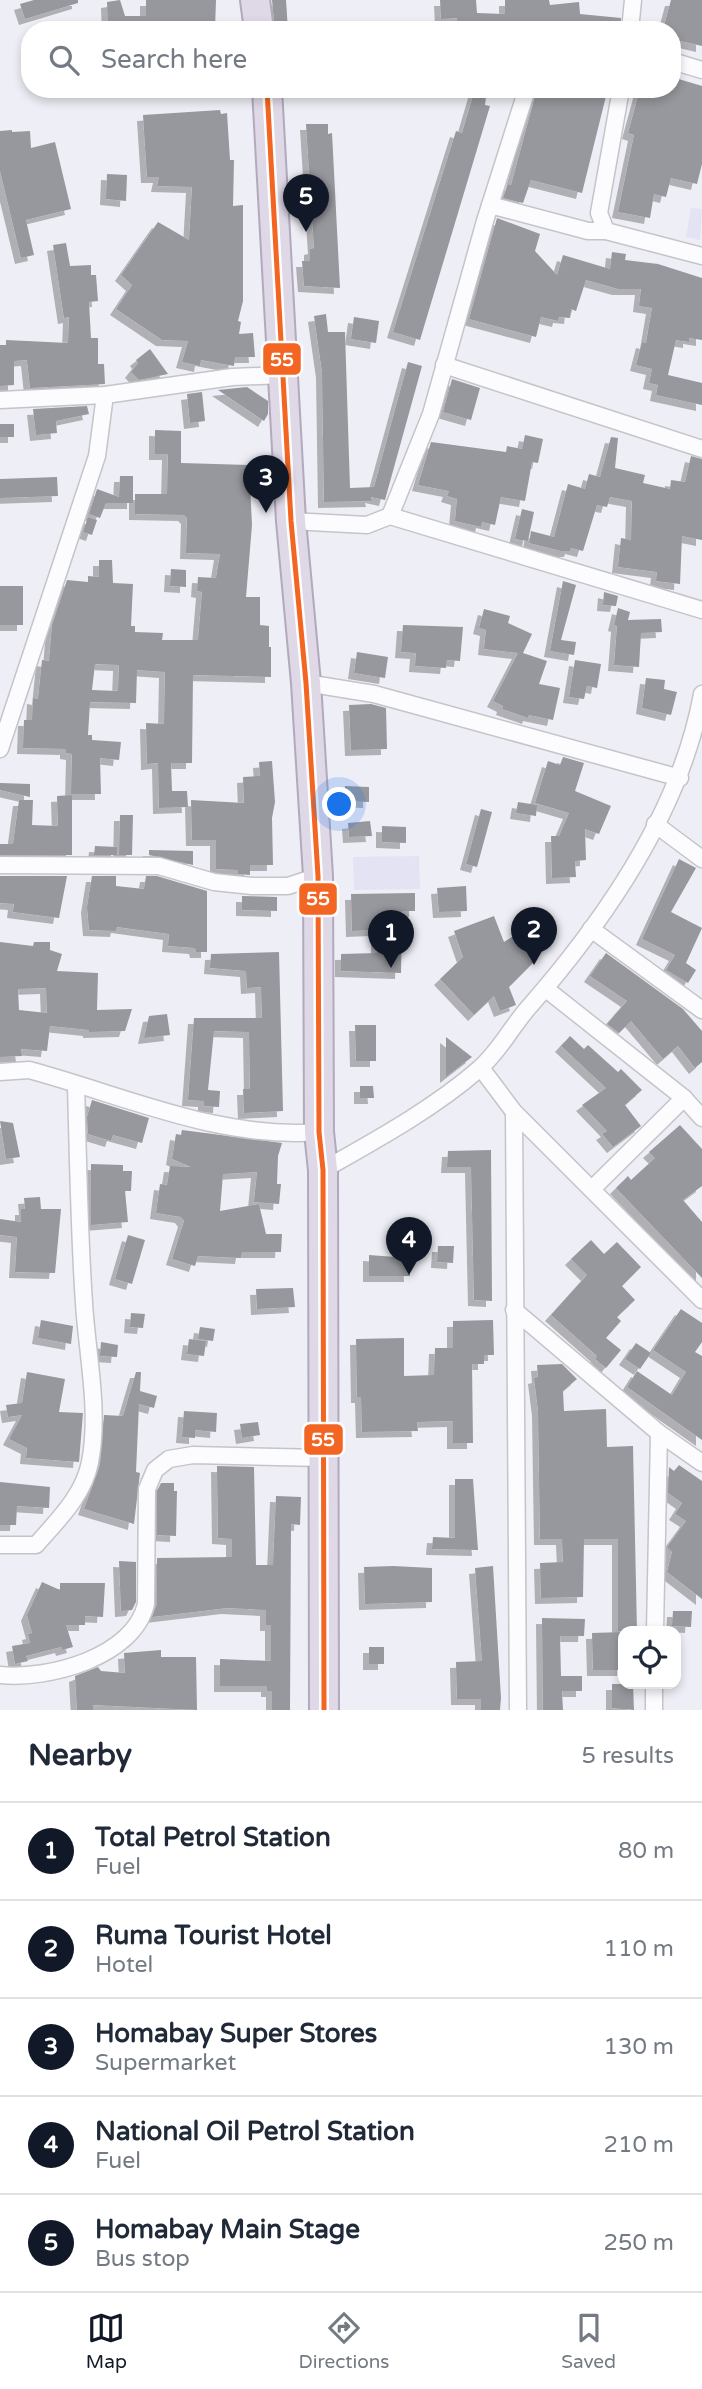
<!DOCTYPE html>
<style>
:root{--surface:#fff;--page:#f2f2f3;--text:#1f2937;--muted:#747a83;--line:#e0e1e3;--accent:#111827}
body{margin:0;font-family:"Varela Round",sans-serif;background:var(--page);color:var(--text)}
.controls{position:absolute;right:21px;bottom:21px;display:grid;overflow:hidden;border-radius:14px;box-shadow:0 4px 10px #0003}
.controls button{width:63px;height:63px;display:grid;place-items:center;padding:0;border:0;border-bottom:2px solid var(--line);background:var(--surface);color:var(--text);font:35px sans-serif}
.you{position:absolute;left:340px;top:805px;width:24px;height:24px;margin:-18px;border:5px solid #fff;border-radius:50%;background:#1a73e8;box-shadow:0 0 0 10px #1a73e833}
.badge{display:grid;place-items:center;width:46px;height:46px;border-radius:50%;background:var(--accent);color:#fff;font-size:23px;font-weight:700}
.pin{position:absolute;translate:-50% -58px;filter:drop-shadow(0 2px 4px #0008)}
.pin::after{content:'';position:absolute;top:37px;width:24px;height:21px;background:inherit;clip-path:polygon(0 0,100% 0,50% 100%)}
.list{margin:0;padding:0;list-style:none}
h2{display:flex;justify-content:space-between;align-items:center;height:91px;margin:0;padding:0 28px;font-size:30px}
h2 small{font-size:23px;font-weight:400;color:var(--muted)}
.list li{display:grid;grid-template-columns:46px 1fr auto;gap:21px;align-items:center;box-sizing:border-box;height:98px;padding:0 28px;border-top:2px solid var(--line)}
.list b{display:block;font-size:26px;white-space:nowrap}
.list p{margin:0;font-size:23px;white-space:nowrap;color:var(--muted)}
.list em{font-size:23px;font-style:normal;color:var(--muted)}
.icon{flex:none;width:38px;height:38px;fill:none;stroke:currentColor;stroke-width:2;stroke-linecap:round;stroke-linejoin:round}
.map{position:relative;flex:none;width:702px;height:1710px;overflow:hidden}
.search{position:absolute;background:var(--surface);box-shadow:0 4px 10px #0003;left:21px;right:21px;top:21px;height:77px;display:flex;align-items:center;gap:18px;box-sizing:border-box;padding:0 24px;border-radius:28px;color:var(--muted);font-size:26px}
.sheet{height:581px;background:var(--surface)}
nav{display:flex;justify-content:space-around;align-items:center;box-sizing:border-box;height:98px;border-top:2px solid var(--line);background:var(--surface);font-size:19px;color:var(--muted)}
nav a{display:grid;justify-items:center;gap:4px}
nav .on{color:var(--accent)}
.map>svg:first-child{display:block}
.built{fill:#e3e3f3}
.building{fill:#97989d;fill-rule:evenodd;filter:url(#shadow)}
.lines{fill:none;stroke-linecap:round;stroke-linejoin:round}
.street-casing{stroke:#c4c4c9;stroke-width:19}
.highway-casing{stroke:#b2aabc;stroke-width:32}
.street{stroke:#fcfcfe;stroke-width:16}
.highway{stroke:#dfd8e6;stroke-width:28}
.bus-1-casing{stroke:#fff;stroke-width:10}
.bus-1{stroke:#f26522;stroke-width:5}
.line-badge{stroke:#fff;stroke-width:2.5}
.badge-label{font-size:19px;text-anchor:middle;font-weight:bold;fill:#fff}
</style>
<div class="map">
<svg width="702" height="1710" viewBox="0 0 702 1710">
<defs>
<filter id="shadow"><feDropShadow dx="-6" dy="6" stdDeviation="0" flood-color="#0004"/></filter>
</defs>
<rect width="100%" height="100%" fill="#eeeef6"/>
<g class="built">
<polygon points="691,208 702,209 700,240 686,237"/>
<polygon points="419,856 420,889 354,890 353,857"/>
</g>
<g class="building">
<polygon points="34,0 78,0 78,3 25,19 20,4"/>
<polygon points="120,0 125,16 146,16 146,0 216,0 215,30 108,30 107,2"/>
<polygon points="272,0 286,0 288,30 275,30"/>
<polygon points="440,0 476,0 477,13 505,14 505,0 549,0 550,5 579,2 580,14 621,18 620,30 458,30 457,18 441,19"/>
<polygon points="671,0 702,0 702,46 672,39 672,30 663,30"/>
<polygon points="672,77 702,86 702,164 697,184 671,178 666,197 654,194 650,218 618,212 634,135 628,133 640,89 672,89"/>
<polygon points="475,89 487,89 485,105 490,106 420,340 393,332 456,131 462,133"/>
<polygon points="537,89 596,89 607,92 582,193 531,180 523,203 503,198 508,184 511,185"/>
<polygon points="220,110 221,114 227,113 230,160 234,160 233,206 243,205 243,301 238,321 241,322 239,334 253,333 255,357 235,357 234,366 201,360 200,366 182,362 188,341 162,340 116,309 132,285 121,275 158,222 189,240 192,187 157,186 159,177 147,177 143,115"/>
<polygon points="306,124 328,124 328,134 332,133 340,288 304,286 302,261 310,261 310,249 314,248"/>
<polygon points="12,130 12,132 30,131 31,148 55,142 71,209 26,220 34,255 21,258 0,171 0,131"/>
<polygon points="107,174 127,175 126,201 106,199"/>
<polygon points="497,218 540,234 535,251 557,275 563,255 610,269 612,252 626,254 625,260 658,264 702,278 702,340 689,338 689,342 676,340 668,375 702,383 702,405 656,395 658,385 649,383 652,369 636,365 642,342 646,343 652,308 639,306 641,289 618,289 586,280 576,311 571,309 570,318 559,317 558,321 541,317 536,337 469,319"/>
<polygon points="66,243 70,266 91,265 91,275 96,275 98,301 89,302 91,338 98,338 98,364 104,364 105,384 30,388 27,360 14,361 14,385 0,386 0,345 6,345 6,340 68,343 69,317 64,318 53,245"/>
<polygon points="326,314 328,332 345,332 350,488 374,487 408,362 422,366 385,500 371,497 372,501 324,502 322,372 314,316"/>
<polygon points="354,317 379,321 376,343 351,339"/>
<polygon points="150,349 168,374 139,380 131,372 138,363 136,360"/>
<polygon points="452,379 480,388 471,420 443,412"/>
<polygon points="247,387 268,401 268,414 264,421 218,390"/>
<polygon points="202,392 205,421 190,423 187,394"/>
<polygon points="87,406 89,414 56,421 57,433 36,435 33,409"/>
<rect x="0" y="424" width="14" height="13"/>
<path d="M155,430l26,1v32l68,2 3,60 -6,72h14v28l9,1v21h2v30l-78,-2 -1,88h-21l1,28h15l1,16 -29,1 -1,-45 -11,1 -1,-41 18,1 1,-52 -28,-2 -1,33 -46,-1 -2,33h4v5l29,2 -2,18 -19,-2 1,36h-30l1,-40 -6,-1v-4l-43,-1 1,-28h8l1,-22 5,1 4,-39 7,1 3,-36 15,-45 21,2v-6l11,1v-17h13l1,23 20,1 -2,42h4v6l28,1 -1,7h36l4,-48 -5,-1 1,-14 18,1 4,-24 -34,-1 1,-35 -3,-3 -49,-1v-20h32l1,-40h-13zM95,664l24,1 -1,26 -26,-1z"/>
<polygon points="525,435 543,439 538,463 532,462 525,501 501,497 495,525 482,522 481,527 455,521 457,499 447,496 449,491 418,485 431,442 506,452 507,446 522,449"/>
<polygon points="611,437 618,438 615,468 645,475 643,483 670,489 671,480 685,482 691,456 702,459 702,540 682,536 680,584 656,581 657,572 618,567 621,538 631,540 632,501 610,497 607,507 597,505 583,551 571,548 570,551 561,551 529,543 531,531 554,537 568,484 585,489 589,474 600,477"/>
<polygon points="120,476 133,476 133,503 106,503 100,518 89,514 97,489 119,497"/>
<polygon points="57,477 58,496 0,498 0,479"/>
<polygon points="522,509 534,512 528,541 515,539"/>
<polygon points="88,517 97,520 92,535 83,532"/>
<polygon points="171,569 186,570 186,587 170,586"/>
<polygon points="563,581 576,585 561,640 576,642 574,655 550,651"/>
<rect x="0" y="586" width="23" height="39"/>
<polygon points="604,592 618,596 616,606 603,605"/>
<polygon points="618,608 630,612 628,620 661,619 662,632 641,633 639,667 614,665 617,626 614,625"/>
<polygon points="484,609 510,616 508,623 532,634 523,653 547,661 539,684 560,688 553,720 529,715 528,718 502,709 503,706 493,701 518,653 484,649 486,630 479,628"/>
<polygon points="403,625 463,627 460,661 447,660 446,668 415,666 416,653 401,652"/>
<polygon points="357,652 388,657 385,678 354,673"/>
<polygon points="575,660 601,664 597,688 587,686 584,699 569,697"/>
<polygon points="646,678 665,680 664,689 677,692 671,715 642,708"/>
<polygon points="371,704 386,708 387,749 351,750 349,705"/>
<polygon points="563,757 584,763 575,791 611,806 599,834 585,829 586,860 575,861 576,877 552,878 551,836 559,836 569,813 535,803 548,761 560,765"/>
<polygon points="272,761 275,802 272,818 273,865 250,865 250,875 238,874 238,870 216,869 216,840 192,840 191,800 244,803 243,777 260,776 259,762"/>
<polygon points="0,783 30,784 30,797 0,790"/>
<polygon points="345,786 369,787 369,802 345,801"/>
<polygon points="72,795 72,855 0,855 0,844 13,844 19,800 33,800 32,825 58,826 57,796"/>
<polygon points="518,802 537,805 536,816 516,813"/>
<polygon points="481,809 492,812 477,867 466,864"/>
<polygon points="120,815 133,815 132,855 119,855"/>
<polygon points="370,821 372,836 349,837 348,823"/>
<polygon points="382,826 406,827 406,843 382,842"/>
<polygon points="95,846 117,847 117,855 94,855"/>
<polygon points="149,850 193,851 193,865 149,855"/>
<polygon points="679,859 696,868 671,912 702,928 686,963 696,970 688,983 666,970 675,955 642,939"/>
<polygon points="0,876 67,876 59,918 13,912 14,904 0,903"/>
<polygon points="92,876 116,876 116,886 144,889 146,876 157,876 207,891 207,952 196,952 195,948 168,946 169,934 117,927 116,931 89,930 87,907"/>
<polygon points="466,886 467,911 439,912 437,888"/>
<polygon points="415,893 415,911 402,911 401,973 341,971 341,954 377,953 377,930 352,931 351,894"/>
<polygon points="242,896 277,897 277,911 242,910"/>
<polygon points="494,916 504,942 535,922 550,943 529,958 534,962 509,987 516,1005 500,1011 494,996 474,1015 440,979 463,957 454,931"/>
<path d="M0,942l33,4 1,-4h16v8l12,4 -5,17 41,2 -1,37 35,-1 -7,22 -36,1v-2l-39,-4 -3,25 -26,-2 1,7 -22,1zM46,988l1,25 -28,-3 -1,-21z"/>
<polygon points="279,952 283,1111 244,1113 243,1089 250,1089 249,1032 214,1031 208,1090 220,1091 219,1107 204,1106 204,1101 188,1100 194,1018 262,1018 261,987 247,988 246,971 210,968 211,954"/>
<polygon points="606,953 683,1009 702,1031 702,1062 695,1068 678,1046 663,1059 631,1021 619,1033 607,1024 627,1001 590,976"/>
<polygon points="167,1014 170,1035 144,1038 149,1016"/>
<polygon points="355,1025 376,1025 376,1061 356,1061"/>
<polygon points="570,1036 584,1049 588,1045 618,1072 621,1069 642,1090 625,1105 641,1126 613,1147 602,1134 607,1131 582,1105 606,1088 561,1046"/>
<polygon points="446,1037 472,1057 446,1077"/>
<polygon points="360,1086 373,1086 374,1098 360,1098"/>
<polygon points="92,1100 149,1118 142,1143 113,1135 111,1141 88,1134 87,1117"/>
<polygon points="0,1121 13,1123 20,1157 6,1159"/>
<polygon points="680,1125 702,1149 702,1186 683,1200 702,1222 702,1278 616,1188 628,1176 631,1180 655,1158 649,1152"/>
<polygon points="182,1130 282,1143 278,1156 277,1184 281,1184 279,1204 254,1202 257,1172 223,1174 220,1211 259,1204 266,1234 282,1234 281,1252 242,1252 241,1258 198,1256 195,1266 172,1259 184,1221 181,1217 156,1213 160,1184 167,1185 170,1166 191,1167 172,1159 176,1134 181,1135"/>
<polygon points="491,1150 492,1301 474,1300 471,1167 447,1167 448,1151"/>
<polygon points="91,1164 123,1165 123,1171 132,1171 131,1191 125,1191 128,1222 91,1225"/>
<polygon points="40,1197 41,1209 61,1209 55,1273 15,1272 17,1237 0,1235 0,1219 21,1222 21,1209 25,1209 24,1198"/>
<polygon points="128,1235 145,1240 132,1284 115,1279"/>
<polygon points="591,1240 604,1254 617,1242 641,1267 622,1286 635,1300 617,1317 621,1321 606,1338 621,1350 606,1368 595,1359 597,1356 551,1315 587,1275 571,1259"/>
<polygon points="438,1246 454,1246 453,1263 437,1262"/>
<polygon points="369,1255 409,1258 410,1276 369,1276"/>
<polygon points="293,1288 295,1307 257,1309 256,1289"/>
<polygon points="681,1309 702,1323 702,1342 695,1352 702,1356 702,1440 627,1387 637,1371 672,1395 686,1372 653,1350"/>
<polygon points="131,1313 145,1314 143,1328 130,1327"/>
<polygon points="41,1320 73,1326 71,1344 38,1338"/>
<polygon points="493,1320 494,1355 484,1355 484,1364 472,1364 473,1443 453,1443 453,1421 417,1422 418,1431 362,1432 361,1397 357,1397 356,1339 404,1338 404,1376 434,1375 435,1348 453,1348 453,1321"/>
<polygon points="200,1327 215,1329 213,1341 198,1339"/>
<polygon points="189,1339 206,1341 204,1356 187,1354"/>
<polygon points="101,1342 118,1345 117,1357 100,1356"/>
<polygon points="636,1343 651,1353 640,1369 625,1359"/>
<polygon points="562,1364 577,1379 563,1391 564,1411 606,1409 607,1447 633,1446 637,1631 618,1631 618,1539 584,1539 583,1597 541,1598 540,1563 563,1562 562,1539 540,1539 538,1410 534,1378 538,1377 537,1365"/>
<polygon points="27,1372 65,1379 59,1412 83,1413 79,1462 26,1458 27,1448 9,1439 22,1415 8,1417 6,1405 22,1403"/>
<polygon points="136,1372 141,1372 140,1391 157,1396 154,1408 139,1404 136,1472 140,1473 134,1524 84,1509 100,1465 104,1415 123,1416"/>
<polygon points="184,1411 217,1413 216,1432 195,1430 195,1438 182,1437"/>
<polygon points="258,1422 260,1435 242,1438 240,1424"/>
<polygon points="679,1465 702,1481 702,1599 667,1572 672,1552 667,1547 686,1521 675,1514 682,1503 668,1493 669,1467 674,1471"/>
<polygon points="217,1466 254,1467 256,1565 273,1565 276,1496 301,1497 300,1525 291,1524 290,1710 272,1710 272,1691 267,1691 267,1686 220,1686 220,1659 271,1661 271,1625 266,1625 266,1610 227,1608 152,1617 157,1604 157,1558 232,1557 232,1539 218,1538"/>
<polygon points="455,1479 473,1479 478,1550 432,1549 433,1537 455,1538"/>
<polygon points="0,1482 50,1487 49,1508 17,1506 16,1525 0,1525"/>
<polygon points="161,1483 174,1483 174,1491 177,1491 176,1536 157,1535 157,1491"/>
<polygon points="119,1561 136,1562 136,1602 132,1610 121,1611"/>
<polygon points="393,1566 432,1568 432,1602 365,1604 364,1567"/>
<polygon points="493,1566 501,1698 500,1710 481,1710 481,1699 457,1699 456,1662 482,1661 475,1568"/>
<polygon points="42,1582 60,1590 60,1583 105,1583 103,1617 85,1616 85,1625 66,1625 73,1647 62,1650 61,1647 26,1656 28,1661 15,1664 12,1646 30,1643 28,1634 32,1633 27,1615"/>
<polygon points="673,1611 692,1611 691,1627 672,1626"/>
<polygon points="542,1618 585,1619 584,1636 560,1636 561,1676 582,1676 582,1691 562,1691 563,1710 543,1710"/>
<polygon points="623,1632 623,1670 593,1670 592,1633"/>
<rect x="369" y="1647" width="15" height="17"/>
<polygon points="161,1650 161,1657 196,1657 197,1710 93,1705 93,1710 77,1710 75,1676 98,1667 101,1671 125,1673 124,1653"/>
<polygon points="612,1684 633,1684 634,1710 612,1708"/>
</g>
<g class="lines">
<defs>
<g id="street">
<polyline points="630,30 633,0"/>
<polyline points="672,61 702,70"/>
<polyline points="621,89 599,213 606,231 702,256"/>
<polyline points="490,205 588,231 606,231"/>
<polyline points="444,365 702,449"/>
<polyline points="0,400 105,395 232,377 283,375"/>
<polyline points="390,516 702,610"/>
<polyline points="291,521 367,525 390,516 431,414 485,221 527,89"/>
<polyline points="306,683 374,694 680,778"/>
<polyline points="0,749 97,456 105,395"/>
<polyline points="655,824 702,859"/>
<polyline points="0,865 159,866 214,882 252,886 288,886 318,876"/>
<polyline points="591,929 702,1010"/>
<polyline points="546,989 684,1098 702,1118"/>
<polyline points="481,1068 514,1112 702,1300"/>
<path d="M0,1072l29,-2c94,25 190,70 290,62"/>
<polyline points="514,1112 518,1710"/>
<path d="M323,1170c53,-30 110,-61 156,-101 20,-17 33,-43 50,-62 77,-88 152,-196 173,-313"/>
<polyline points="592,1189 684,1098"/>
<polyline points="514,1310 659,1433 702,1463"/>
<path d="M1,1545h35c21,-24 48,-50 54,-83 10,-51 -3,-108 -6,-159 -5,-73 -6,-146 -8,-218"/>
<polyline points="655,1631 659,1433"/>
<path d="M0,1675c48,5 134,-18 146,-71l1,-115 8,-19 14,-11 24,-4 129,3"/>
<polyline points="654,1710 654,1684"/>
</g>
<g id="highway">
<polyline points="255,0 259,30"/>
<polyline points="267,89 291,521 306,683 318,876 319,1132 323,1170 324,1710"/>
</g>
</defs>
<use href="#street" class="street-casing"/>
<use href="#highway" class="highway-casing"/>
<use href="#street" class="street"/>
<use href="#highway" class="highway"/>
<defs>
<polyline id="bus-1" points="267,89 291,521 306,683 318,876 319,1132 323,1170 324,1710"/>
</defs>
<use href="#bus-1" class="bus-1-casing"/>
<use href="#bus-1" class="bus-1"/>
</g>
<g class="line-badge">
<rect x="262" y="342" width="40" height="34" rx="7" fill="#f26522"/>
<rect x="298" y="882" width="40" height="34" rx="7" fill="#f26522"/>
<rect x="303" y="1423" width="41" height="33" rx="7" fill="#f26522"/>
</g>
<g class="badge-label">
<text x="282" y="366">55</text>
<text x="318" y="905">55</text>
<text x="323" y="1446">55</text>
</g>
</svg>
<div class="controls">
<button><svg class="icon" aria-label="locate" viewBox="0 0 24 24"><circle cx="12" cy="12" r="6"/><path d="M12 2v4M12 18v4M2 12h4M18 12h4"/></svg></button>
</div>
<div class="you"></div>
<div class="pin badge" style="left:391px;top:968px">1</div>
<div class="pin badge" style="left:534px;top:965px">2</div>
<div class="pin badge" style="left:266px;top:513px">3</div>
<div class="pin badge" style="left:409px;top:1275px">4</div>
<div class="pin badge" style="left:306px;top:232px">5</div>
<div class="search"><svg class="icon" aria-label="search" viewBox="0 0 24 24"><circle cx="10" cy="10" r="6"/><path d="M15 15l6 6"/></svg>Search here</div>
</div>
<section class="sheet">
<h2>Nearby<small>5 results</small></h2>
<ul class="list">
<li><span class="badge">1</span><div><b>Total Petrol Station</b><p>Fuel</p></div><em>80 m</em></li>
<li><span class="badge">2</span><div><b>Ruma Tourist Hotel</b><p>Hotel</p></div><em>110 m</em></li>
<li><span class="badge">3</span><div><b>Homabay Super Stores</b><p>Supermarket</p></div><em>130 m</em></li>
<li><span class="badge">4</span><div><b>National Oil Petrol Station</b><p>Fuel</p></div><em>210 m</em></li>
<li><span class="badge">5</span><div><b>Homabay Main Stage</b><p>Bus stop</p></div><em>250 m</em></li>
</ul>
</section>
<nav>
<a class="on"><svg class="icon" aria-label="map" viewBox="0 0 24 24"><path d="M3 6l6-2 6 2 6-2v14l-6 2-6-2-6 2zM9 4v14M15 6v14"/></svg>Map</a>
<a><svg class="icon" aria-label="directions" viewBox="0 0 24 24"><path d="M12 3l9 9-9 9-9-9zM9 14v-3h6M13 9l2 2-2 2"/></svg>Directions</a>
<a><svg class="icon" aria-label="saved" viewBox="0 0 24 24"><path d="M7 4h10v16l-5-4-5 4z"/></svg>Saved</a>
</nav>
